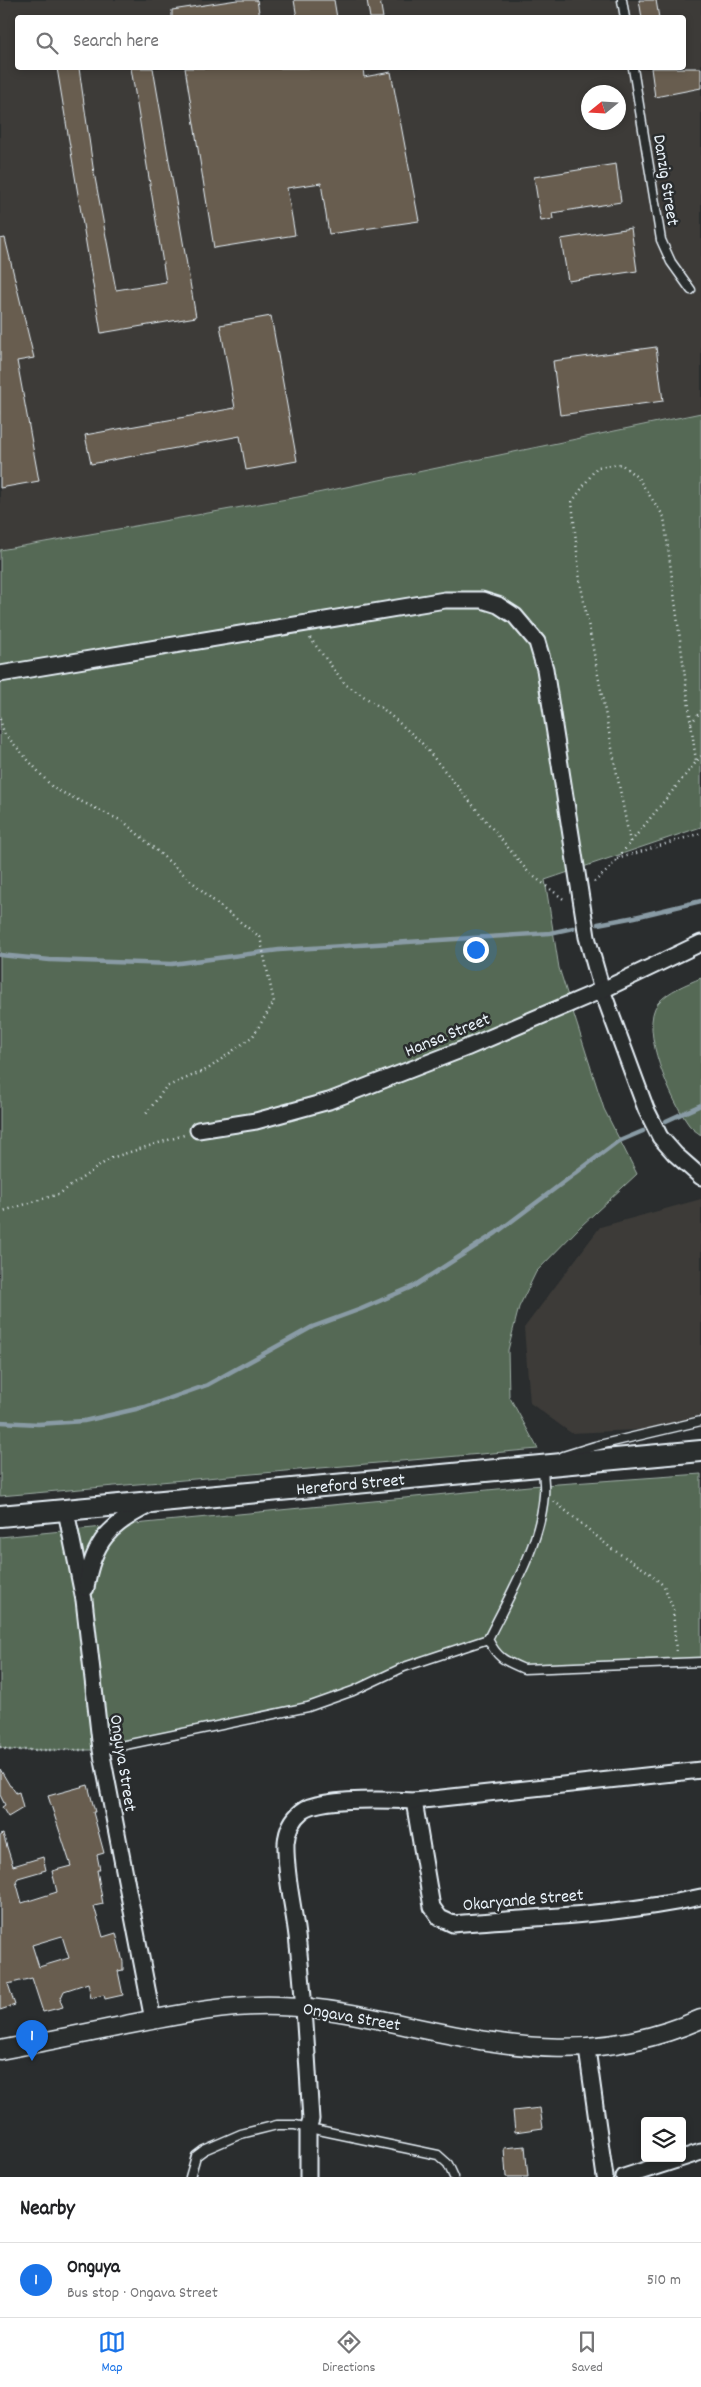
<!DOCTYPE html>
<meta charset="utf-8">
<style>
:root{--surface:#fff;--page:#f2f2f2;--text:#202124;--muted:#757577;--line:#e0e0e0;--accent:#1a73e8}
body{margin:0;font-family:Dekko,sans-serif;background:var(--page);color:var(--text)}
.controls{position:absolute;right:15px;bottom:15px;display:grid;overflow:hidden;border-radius:5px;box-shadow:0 2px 8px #0003}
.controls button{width:45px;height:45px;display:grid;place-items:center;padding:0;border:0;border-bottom:1px solid var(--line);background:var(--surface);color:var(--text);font:25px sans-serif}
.compass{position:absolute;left:581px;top:85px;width:45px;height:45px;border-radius:50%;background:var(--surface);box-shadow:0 2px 8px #0003;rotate:252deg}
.you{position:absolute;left:475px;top:949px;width:18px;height:18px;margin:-12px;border:4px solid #fff;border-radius:50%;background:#1a73e8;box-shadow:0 0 0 8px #1a73e833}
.badge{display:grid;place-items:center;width:32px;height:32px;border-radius:50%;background:var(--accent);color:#fff;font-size:16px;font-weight:700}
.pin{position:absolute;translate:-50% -41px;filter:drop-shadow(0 1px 2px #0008)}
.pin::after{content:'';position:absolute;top:26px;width:18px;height:15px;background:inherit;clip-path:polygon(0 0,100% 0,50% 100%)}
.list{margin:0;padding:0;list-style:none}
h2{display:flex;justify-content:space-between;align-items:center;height:65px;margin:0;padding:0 20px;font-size:21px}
h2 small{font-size:16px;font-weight:400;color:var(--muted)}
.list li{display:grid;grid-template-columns:32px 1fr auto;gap:15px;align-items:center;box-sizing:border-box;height:75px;padding:0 20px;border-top:1px solid var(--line)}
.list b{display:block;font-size:19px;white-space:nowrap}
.list p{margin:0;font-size:16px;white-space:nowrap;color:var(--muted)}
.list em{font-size:16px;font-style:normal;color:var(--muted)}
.icon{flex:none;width:28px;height:28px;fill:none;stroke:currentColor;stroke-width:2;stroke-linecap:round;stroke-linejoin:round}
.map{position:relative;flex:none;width:701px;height:2177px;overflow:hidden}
.search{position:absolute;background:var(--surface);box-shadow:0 2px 8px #0003;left:15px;right:15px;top:15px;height:55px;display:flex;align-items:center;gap:12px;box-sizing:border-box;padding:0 18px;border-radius:5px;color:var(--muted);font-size:19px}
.sheet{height:140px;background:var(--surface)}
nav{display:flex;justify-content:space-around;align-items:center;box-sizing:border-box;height:70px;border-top:1px solid var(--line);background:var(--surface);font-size:14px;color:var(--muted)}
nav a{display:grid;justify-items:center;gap:2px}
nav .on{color:var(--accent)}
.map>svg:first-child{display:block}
.built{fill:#3c3b38;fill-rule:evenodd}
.green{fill:#556954;stroke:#9eada6}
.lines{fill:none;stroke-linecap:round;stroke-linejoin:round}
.stream{stroke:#899ba5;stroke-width:4.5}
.building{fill:#675d4f;stroke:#e8f1f8;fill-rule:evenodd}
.service-casing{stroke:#e8f1f8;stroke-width:11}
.minor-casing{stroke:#e8f1f8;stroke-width:19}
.tertiary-casing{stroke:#e8f1f8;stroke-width:21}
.secondary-casing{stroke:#e8f1f8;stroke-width:24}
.path{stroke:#e8f1f8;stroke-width:2.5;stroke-dasharray:1 4;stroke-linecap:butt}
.service{stroke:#2a2d2e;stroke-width:8}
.minor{stroke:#2a2d2e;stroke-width:15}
.tertiary{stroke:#2a2d2e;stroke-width:18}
.secondary{stroke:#2a2d2e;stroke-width:20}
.labels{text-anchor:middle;stroke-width:5;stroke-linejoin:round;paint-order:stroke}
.street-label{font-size:18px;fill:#e8f1f8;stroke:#2a2d2e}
</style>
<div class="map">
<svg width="701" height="2177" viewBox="0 0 701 2177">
<rect width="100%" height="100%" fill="#2a2d2e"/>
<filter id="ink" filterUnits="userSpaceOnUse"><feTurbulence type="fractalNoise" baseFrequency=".02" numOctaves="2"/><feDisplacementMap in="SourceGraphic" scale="10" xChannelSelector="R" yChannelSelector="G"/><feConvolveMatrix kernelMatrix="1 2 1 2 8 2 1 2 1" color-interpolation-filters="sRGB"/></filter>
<g filter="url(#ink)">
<g class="built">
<path d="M0,0h701v413l-403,84 -298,53zM18,18h666v50h-666zM588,92h30v30h-30z"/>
<polygon points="701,1199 701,1427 571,1433 530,1403 524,1328 600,1227"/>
</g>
<g class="green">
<polygon points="701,413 701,827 545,880 559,968 604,1109 637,1174 581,1226 536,1272 519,1307 508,1350 509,1396 538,1449 0,1496 0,550 298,497"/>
<path d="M701,978v157c-4,-3 -9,-6 -12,-10 -17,-23 -51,-97 -31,-122 10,-12 29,-19 43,-25z"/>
<polygon points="701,1474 701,1663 524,1669 504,1661 488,1639 308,1707 101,1750 8,1750 0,1747 0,1537 529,1486"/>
</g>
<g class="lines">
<g class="stream">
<polyline points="598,924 635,917 701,901"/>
<polyline points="0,955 50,960 172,964 279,950 550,933 573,928"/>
<polyline points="666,1121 701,1105"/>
<polyline points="0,1422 38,1424 84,1421 145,1407 207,1385 312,1327 361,1309 414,1286 496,1233 617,1142 643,1131"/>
</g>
</g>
<g class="building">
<polygon points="237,0 257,0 260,18 172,18 172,10"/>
<polygon points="294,0 334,0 337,18 297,18"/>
<polygon points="367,0 380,0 383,18 370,18"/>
<polygon points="639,0 656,0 659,18 642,18"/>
<polygon points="57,68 79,68 93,167 116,290 166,282 131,68 153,68 196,317 101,333"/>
<polygon points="185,68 363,68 364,77 391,72 419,221 329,234 321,183 287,188 295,235 214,248"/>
<polygon points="651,68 701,68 701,88 655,97"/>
<polygon points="616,164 621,202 552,213 553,219 541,221 534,177"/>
<polygon points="631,228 637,271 568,281 561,239"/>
<polygon points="5,238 34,358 17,361 39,481 0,488 0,239"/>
<polygon points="271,316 297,461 246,470 240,436 91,464 85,435 235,408 220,325"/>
<polygon points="656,347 663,401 560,415 553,361"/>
<polygon points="0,1769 10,1786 11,1786 16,1793 19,1792 23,1808 8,1817 2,1807 5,1805 0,1795"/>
<path d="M88,1785l7,27h-2l11,41 -7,2 3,15h-3l6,34 -9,2 9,31 13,-4 7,29v8l-5,1 5,24 -18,4 -1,-4 -13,3 -3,-15 -24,8 -4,9 3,7 -20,5 -11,-34 -24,6 7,21 -15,5v-175l3,-1 10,32 30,-9 3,13 -28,8 -2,3 6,22 35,-11 -5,-21 19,-5 -23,-70zM62,1936l7,22 -30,9 -7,-22z"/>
<polygon points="540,2108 543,2128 515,2132 513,2111"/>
<polygon points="525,2146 528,2177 506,2177 504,2148"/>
</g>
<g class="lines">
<defs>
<g id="service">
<polyline points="622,0 625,18"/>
<polyline points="633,68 661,240 671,262 691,290"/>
<polyline points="563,1456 595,1446 701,1421"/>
<path d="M488,1639c22,-45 52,-93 56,-144 1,-9 -1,-19 -1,-27"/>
<path d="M101,1750l207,-43 45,-16 51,-24 84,-28c9,19 17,22 36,30l177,-7"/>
<polyline points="190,2177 196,2156 204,2150 241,2134 277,2125 295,2125 438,2155 448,2164 454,2177"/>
</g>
<g id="minor">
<polyline points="0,674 445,600 482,600 498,605 515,616 537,642 545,669 587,937 602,990 646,1109 660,1137 675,1154 701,1177"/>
<polyline points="198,1130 256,1121 329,1101 466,1048 609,987 701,943"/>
<polyline points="66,1511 84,1600 101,1750 153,2020"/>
<path d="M86,1588c7,-47 24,-64 66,-84"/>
<path d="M414,1801l18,106 8,11 13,6c82,-7 167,-9 248,-27"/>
<polyline points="587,2049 605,2177"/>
<path d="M308,2177v-48l3,-10c-4,-58 -6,-116 -13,-174 -3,-34 -13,-68 -12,-102 1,-13 6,-24 16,-32 17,-14 89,-11 112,-10l287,-31"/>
<polyline points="624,2177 701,2152"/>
</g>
<path id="tertiary" d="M0,2050c42,-8 84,-16 126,-25 50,-10 102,-21 153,-19 46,1 90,11 134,21 104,22 187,36 288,-8"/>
<g id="secondary">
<path id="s1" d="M0,1516l701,-65"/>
</g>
</defs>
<use href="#service" class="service-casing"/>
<use href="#minor" class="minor-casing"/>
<use href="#tertiary" class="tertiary-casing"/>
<use href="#secondary" class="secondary-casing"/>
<g class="path">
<polyline points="310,638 345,684 383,709 420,741 529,873 566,901"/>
<polyline points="0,719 4,733 53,788 124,822 222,908 260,937 274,1002 253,1036 208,1069 166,1087 146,1114"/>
<polyline points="691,723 701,711"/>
<polyline points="630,842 580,581 572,502 597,467 621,464 638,478 664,517 696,761"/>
<polyline points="617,859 701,833"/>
<polyline points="594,882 608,870 701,756"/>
<polyline points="0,1212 59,1194 111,1158 184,1135"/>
<polyline points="554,1501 612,1549 647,1571 664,1586 673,1608 676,1652"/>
<polyline points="0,1747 8,1750 86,1750"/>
</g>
<use href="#service" class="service"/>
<use href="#minor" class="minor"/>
<use href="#tertiary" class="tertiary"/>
<use href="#secondary" class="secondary"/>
</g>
</g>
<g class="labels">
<g class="street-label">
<text transform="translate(667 180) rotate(81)" y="6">Danzig Street</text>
<text transform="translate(447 1034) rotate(-22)" y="6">Hansa Street</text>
<text dy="6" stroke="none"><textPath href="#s1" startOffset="352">Hereford Street</textPath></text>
<text transform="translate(124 1763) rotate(81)" y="6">Onguya Street</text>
<text transform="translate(523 1899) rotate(-5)" y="6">Okaryande Street</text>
<text transform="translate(352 2016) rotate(10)" y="6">Ongava Street</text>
</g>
</g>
</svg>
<div class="controls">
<button><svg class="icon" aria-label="layers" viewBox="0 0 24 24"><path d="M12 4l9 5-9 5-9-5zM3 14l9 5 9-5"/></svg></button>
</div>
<svg class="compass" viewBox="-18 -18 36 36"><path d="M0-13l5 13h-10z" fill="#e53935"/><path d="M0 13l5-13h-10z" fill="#757577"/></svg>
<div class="you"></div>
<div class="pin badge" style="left:32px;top:2061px">1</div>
<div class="search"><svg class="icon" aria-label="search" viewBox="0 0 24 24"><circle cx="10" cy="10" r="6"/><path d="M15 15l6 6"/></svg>Search here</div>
</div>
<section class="sheet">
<h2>Nearby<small></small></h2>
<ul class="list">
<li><span class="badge">1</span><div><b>Onguya</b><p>Bus stop · Ongava Street</p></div><em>510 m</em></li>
</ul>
</section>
<nav>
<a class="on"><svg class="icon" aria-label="map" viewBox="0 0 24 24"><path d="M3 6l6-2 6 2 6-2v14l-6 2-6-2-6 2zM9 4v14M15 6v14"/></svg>Map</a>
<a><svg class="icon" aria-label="directions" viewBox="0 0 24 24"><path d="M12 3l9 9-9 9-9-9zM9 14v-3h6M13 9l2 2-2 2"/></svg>Directions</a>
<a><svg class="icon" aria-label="saved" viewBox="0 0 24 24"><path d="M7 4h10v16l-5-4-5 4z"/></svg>Saved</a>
</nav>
